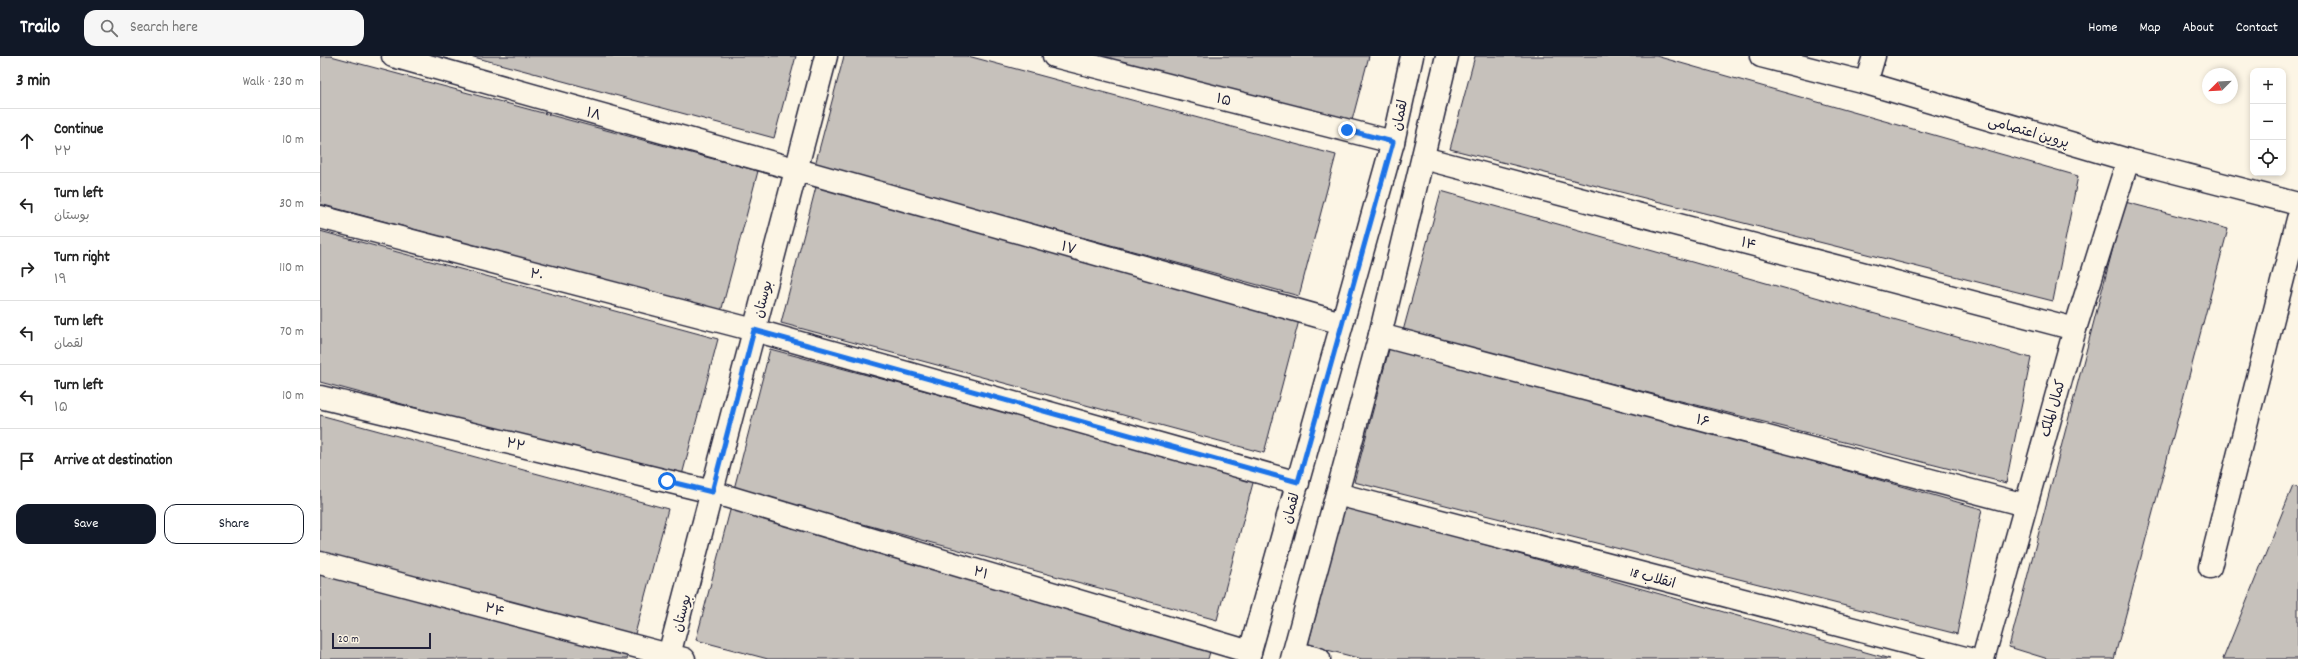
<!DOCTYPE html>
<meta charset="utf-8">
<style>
:root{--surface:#fff;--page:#f6f6f6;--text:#222;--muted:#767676;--line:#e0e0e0;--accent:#111827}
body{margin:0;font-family:Dekko,"Playpen Sans Arabic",sans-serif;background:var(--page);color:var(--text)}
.controls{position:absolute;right:12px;top:12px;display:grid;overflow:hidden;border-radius:8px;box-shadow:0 2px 6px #0003}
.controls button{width:36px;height:36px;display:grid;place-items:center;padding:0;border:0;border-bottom:1px solid var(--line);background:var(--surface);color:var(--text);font:20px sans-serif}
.compass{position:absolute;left:1882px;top:12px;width:36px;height:36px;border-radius:50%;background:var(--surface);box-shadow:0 2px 6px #0003;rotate:246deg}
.scale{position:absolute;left:12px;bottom:10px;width:99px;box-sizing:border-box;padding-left:4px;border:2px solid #22223b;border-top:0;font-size:11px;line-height:14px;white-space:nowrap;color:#22223b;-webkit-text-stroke:3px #fcf5e5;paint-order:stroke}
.stop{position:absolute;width:12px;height:12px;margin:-9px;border:3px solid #1a73e8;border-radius:50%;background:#fff}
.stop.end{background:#1a73e8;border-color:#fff;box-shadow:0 1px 4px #0008}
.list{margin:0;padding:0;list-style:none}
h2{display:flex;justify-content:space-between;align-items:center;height:52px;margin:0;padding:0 16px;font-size:17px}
h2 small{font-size:13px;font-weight:400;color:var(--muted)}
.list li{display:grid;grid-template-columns:26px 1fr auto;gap:12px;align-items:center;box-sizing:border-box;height:64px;padding:0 16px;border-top:1px solid var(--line)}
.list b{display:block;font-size:15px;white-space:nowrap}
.list p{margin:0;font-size:13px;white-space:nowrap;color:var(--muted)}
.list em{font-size:13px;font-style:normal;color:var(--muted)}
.actions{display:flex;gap:8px;padding:12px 16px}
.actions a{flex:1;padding:9px 0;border:1px solid var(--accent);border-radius:12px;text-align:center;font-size:14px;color:var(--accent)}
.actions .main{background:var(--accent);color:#fff}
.icon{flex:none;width:22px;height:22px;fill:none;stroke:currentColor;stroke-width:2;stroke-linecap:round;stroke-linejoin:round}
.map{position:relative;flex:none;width:1978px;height:603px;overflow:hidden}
header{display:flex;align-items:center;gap:24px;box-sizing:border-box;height:56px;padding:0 20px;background:var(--accent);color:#fff}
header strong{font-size:19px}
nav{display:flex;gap:22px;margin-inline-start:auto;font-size:14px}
.search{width:280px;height:36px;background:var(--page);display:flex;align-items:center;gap:10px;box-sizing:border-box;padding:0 14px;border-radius:12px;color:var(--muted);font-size:15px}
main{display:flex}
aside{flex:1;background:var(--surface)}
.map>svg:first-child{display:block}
.building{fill:#c6c1bb;stroke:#22223b}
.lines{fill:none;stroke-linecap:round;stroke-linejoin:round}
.street-casing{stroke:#22223b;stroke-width:25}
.secondary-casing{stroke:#22223b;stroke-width:25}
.street{stroke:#fcf5e5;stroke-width:22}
.secondary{stroke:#fcf5e5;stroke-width:22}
.route{stroke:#1a73e8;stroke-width:5}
.labels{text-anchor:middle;stroke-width:4;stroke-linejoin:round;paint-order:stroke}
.street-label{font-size:14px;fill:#22223b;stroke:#fcf5e5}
</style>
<header>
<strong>Trailo</strong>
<div class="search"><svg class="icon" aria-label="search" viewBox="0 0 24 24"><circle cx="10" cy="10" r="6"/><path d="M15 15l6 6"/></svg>Search here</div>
<nav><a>Home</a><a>Map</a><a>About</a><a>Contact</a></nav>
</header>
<main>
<aside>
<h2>3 min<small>Walk · 230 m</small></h2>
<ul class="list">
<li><svg class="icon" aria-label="ahead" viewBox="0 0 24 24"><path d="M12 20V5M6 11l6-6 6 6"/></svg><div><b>Continue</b><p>۲۲</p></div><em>10 m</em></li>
<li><svg class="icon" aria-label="left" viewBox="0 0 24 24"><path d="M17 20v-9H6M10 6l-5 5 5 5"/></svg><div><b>Turn left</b><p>بوستان</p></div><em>30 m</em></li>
<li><svg class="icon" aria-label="right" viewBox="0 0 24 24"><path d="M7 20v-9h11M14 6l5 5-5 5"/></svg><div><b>Turn right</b><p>۱۹</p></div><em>110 m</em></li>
<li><svg class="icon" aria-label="left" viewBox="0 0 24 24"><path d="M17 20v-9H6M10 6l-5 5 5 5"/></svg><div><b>Turn left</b><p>لقمان</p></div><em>70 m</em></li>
<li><svg class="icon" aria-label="left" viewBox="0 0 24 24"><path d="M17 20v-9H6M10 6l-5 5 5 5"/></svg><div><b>Turn left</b><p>۱۵</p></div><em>10 m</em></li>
<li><svg class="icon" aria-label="arrive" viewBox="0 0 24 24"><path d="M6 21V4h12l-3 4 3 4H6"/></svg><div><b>Arrive at destination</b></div></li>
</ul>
<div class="actions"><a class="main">Save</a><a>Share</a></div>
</aside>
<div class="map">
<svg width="1978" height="603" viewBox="0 0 1978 603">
<rect width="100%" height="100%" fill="#fcf5e5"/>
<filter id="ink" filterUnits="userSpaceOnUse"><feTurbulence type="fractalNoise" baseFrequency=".025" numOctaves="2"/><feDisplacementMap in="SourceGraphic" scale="8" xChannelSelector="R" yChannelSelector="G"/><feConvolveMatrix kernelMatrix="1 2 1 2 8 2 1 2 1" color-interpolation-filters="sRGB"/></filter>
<g filter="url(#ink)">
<g class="building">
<polygon points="0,0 11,0 438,115 401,256 0,148"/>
<polygon points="150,0 476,0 454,82"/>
<polygon points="524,0 648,0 1016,99 979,240 495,109"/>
<polygon points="764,0 1049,0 1030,72"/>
<polygon points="1155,0 1336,0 1758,120 1733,245 1130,93"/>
<polygon points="497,127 981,257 944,397 461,267"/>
<polygon points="1121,135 1711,302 1686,427 1083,275"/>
<polygon points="1805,146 1908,173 1794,603 1728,603 1689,591"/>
<polygon points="0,175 398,283 361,423 0,326"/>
<polygon points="1071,286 1662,453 1637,578 1034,426"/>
<polygon points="450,293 934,423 897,564 414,433"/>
<polygon points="0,359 348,453 311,593 0,509"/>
<polygon points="1973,430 1978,432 1978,603 1903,603"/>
<polygon points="413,443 896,574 888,603 448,603 376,584"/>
<polygon points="1025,449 1570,603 1042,603 988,589"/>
<polygon points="0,515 309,599 307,603 0,603"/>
</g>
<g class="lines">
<defs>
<g id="street">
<polyline points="73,0 1022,267"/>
<polyline points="734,0 1073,86"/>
<polyline points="1546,27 1554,0"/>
<polyline points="1103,102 1755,273"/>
<polyline points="0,161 434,274 978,427"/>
<polyline points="1060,279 1705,449"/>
<polyline points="0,341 392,436 930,596"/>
<polyline points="1017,438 1649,603"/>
<polyline points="0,507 364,603"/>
<polyline points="1890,511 1978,163"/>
<polyline points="974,596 999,603"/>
<polyline points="348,603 506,0"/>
<polyline points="928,603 1073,86 1092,0"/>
<polyline points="972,603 1060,279 1127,0"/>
<polyline points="1663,603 1755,273 1808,104"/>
</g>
<polyline id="secondary" points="1441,0 1546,27 1808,104 1978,148"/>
</defs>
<use href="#street" class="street-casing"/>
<use href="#secondary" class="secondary-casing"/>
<use href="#street" class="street"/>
<use href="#secondary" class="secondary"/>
</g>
</g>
<g class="lines" filter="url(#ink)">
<polyline class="route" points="347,425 392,436 434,274 978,426 1073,86 1027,74"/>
</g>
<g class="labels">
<g class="street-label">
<text transform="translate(904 43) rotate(14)" y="5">۱۵</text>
<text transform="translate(274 57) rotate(16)" y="5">۱۸</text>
<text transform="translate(1079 59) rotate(-78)" y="5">لقمان</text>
<text transform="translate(1709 75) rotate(16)" y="5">پروین اعتصامی</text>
<text transform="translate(1429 187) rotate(15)" y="5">۱۴</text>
<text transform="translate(749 191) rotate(16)" y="5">۱۷</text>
<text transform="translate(217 218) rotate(15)" y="5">۲۰</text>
<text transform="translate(442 243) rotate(-75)" y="5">بوستان</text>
<text transform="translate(1732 352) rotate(-74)" y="5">کمال الملک</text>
<text transform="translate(1383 364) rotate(15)" y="5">۱۶</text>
<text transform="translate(196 388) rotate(14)" y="5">۲۲</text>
<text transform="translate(970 452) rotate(-74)" y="5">لقمان</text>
<text transform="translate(661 516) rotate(17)" y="5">۲۱</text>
<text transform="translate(1333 521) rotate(15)" y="5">انقلاب 18</text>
<text transform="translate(175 553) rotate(15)" y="5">۲۴</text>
<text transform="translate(361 557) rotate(-75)" y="5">بوستان</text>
</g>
</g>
</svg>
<div class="controls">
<button>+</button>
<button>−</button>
<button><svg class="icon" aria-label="locate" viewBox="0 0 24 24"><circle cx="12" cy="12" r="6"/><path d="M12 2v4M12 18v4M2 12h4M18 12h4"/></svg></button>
</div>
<svg class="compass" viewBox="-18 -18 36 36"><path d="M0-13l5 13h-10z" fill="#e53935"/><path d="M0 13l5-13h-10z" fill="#767676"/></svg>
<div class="scale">20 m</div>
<div class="stop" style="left:347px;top:425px"></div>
<div class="stop end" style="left:1027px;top:74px"></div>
</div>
</main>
